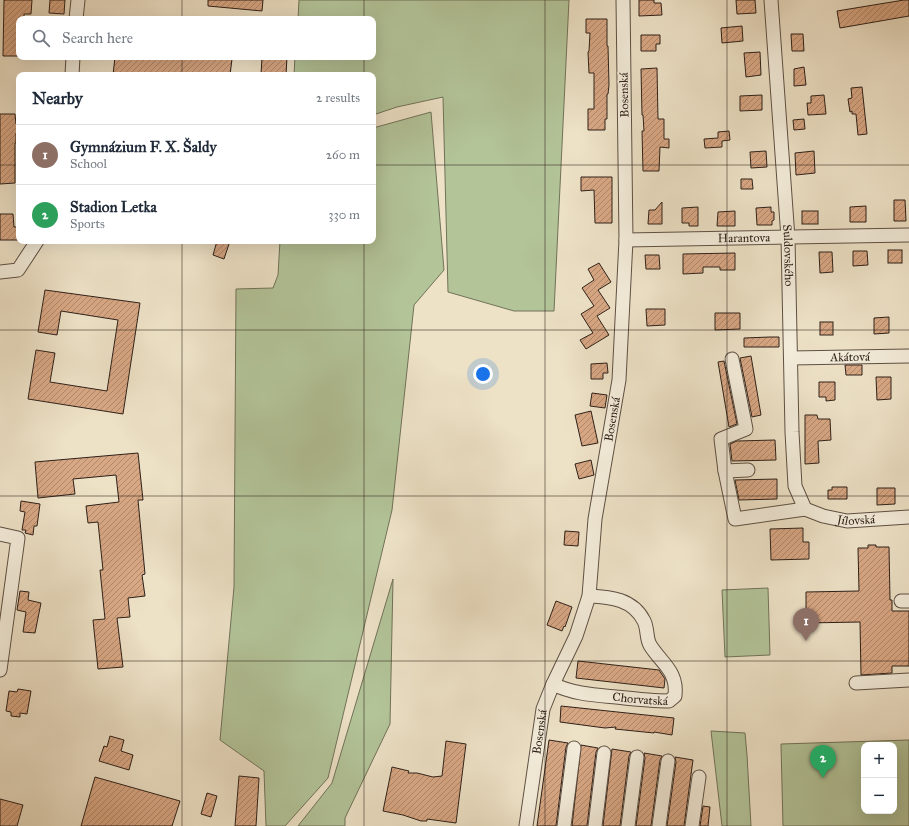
<!DOCTYPE html>
<meta charset="utf-8">
<style>
:root{--surface:#fff;--page:#f2f2f3;--text:#1f2937;--muted:#747a83;--line:#e0e1e3;--accent:#db2777}
body{margin:0;font-family:"IM FELL Great Primer",serif;background:var(--page);color:var(--text)}
.controls{position:absolute;right:12px;bottom:12px;display:grid;overflow:hidden;border-radius:8px;box-shadow:0 4px 16px #0002}
.controls button{width:36px;height:36px;display:grid;place-items:center;padding:0;border:0;border-bottom:1px solid var(--line);background:var(--surface);color:var(--text);font:20px sans-serif}
.you{position:absolute;left:483px;top:374px;width:14px;height:14px;margin:-10px;border:3px solid #fff;border-radius:50%;background:#1a73e8;box-shadow:0 0 0 6px #1a73e833}
.badge{display:grid;place-items:center;width:26px;height:26px;border-radius:50%;background:var(--accent);color:#fff;font-size:13px;font-weight:700}
.pin{position:absolute;translate:-50% -33px;filter:drop-shadow(0 1px 2px #0008)}
.pin::after{content:'';position:absolute;top:21px;width:14px;height:12px;background:inherit;clip-path:polygon(0 0,100% 0,50% 100%)}
.list{margin:0;padding:0;list-style:none}
h2{display:flex;justify-content:space-between;align-items:center;height:52px;margin:0;padding:0 16px;font-size:17px}
h2 small{font-size:13px;font-weight:400;color:var(--muted)}
.list li{display:grid;grid-template-columns:26px 1fr auto;gap:12px;align-items:center;box-sizing:border-box;height:60px;padding:0 16px;border-top:1px solid var(--line)}
.list b{display:block;font-size:15px;white-space:nowrap}
.list p{margin:0;font-size:13px;white-space:nowrap;color:var(--muted)}
.list em{font-size:13px;font-style:normal;color:var(--muted)}
.icon{flex:none;width:22px;height:22px;fill:none;stroke:currentColor;stroke-width:2;stroke-linecap:round;stroke-linejoin:round}
.map{position:relative;flex:none;width:909px;height:826px;overflow:hidden}
.search{position:absolute;background:var(--surface);box-shadow:0 4px 16px #0002;left:16px;top:16px;width:360px;height:44px;display:flex;align-items:center;gap:10px;box-sizing:border-box;padding:0 14px;border-radius:8px;color:var(--muted);font-size:15px}
.panel{position:absolute;background:var(--surface);box-shadow:0 4px 16px #0002;left:16px;top:72px;width:360px;height:172px;border-radius:8px}
.map>svg:first-child{display:block}
.green{fill:#b3c499;stroke:#707259;fill-rule:evenodd}
.building{fill:url(#building-hatch);stroke:#2e2019}
.lines{fill:none;stroke-linecap:round;stroke-linejoin:round}
.minor-casing{stroke:#5e5044;stroke-width:15}
.minor{stroke:#f3ecda;stroke-width:13}
.grid{fill:none;stroke:#2e2019;stroke-width:1;stroke-opacity:0.55}
.labels{text-anchor:middle;stroke-width:3.5;stroke-linejoin:round;paint-order:stroke}
.street-label{font-size:12px;fill:#2e2019;stroke:#f3ecda}
</style>
<div class="map">
<svg width="909" height="826" viewBox="0 0 909 826">
<defs>
<pattern id="building-hatch" width="6" height="6" patternUnits="userSpaceOnUse"><rect width="6" height="6" fill="#d8a784"/><path d="M-1 1l2-2M0 6l6-6M5 7l2-2" fill="none" stroke="#b0886b"/></pattern>
</defs>
<rect width="100%" height="100%" fill="#ede1c6"/>
<filter id="stains"><feTurbulence type="fractalNoise" baseFrequency=".005" numOctaves="4"/><feColorMatrix values="0 0 0 0 .2 0 0 0 0 .09 0 0 0 0 .02 0 0 0 .5 -.17"/></filter>
<radialGradient id="worn" r=".72"><stop offset=".6" stop-color="#630" stop-opacity="0"/><stop offset="1" stop-color="#630" stop-opacity=".3"/></radialGradient>
<g class="green">
<polygon points="299,0 569,0 554,311 514,311 448,292 443,97 397,107 373,115 373,75 294,75 295,57 373,57 373,19 298,19"/>
<polygon points="431,112 444,270 414,305 392,510 328,778 285,826 266,826 264,771 220,740 234,587 236,289 273,288 278,275 280,241 373,241 373,128"/>
<polygon points="393,579 390,724 345,818 345,826 298,826 332,783"/>
<polygon points="768,588 770,655 725,657 722,590"/>
<polygon points="711,731 745,733 747,755 751,826 722,826"/>
<path d="M909,740v86h-126l-2,-82zM864,745h30v66h-30z"/>
</g>
<g class="building">
<polygon points="4,0 32,0 31,14 24,14 24,19 19,19 19,56 3,56"/>
<polygon points="50,0 65,0 64,14 49,13"/>
<polygon points="208,0 263,0 262,11 208,6"/>
<polygon points="639,0 654,0 654,3 661,3 662,15 639,16"/>
<polygon points="736,0 755,0 756,13 737,14"/>
<polygon points="904,0 909,0 909,16 840,28 837,11"/>
<polygon points="586,19 607,19 607,46 608,46 609,85 608,94 607,94 607,119 605,119 605,130 588,130 588,109 594,109 594,73 589,73 588,52 589,51 590,33 586,33"/>
<polygon points="742,26 743,41 722,43 721,28"/>
<polygon points="791,34 803,34 804,51 792,51"/>
<polygon points="641,35 660,35 660,44 656,44 656,51 641,51"/>
<polygon points="760,52 761,75 746,77 744,53"/>
<polygon points="115,57 163,58 163,57 210,57 232,59 230,75 113,75"/>
<polygon points="262,57 287,57 286,75 261,75"/>
<polygon points="804,67 806,85 794,86 794,69"/>
<polygon points="657,68 658,119 664,119 664,139 669,139 669,148 660,147 659,171 643,171 642,131 644,131 643,115 642,115 641,69"/>
<polygon points="862,87 867,134 858,135 856,114 852,114 852,111 850,112 848,99 852,98 851,88"/>
<polygon points="762,95 762,110 740,111 740,96"/>
<polygon points="824,95 826,114 808,115 807,103 811,103 811,96"/>
<polygon points="0,114 15,114 16,124 19,124 19,133 16,133 16,143 15,143 15,183 0,184"/>
<polygon points="804,119 805,129 794,130 793,120"/>
<polygon points="729,131 730,140 722,141 722,147 705,148 704,139 718,138 718,132"/>
<polygon points="766,151 767,167 751,168 750,152"/>
<polygon points="814,151 815,173 796,175 795,153"/>
<polygon points="581,177 612,177 612,223 595,223 594,190 581,191"/>
<polygon points="741,179 752,179 753,189 741,189"/>
<polygon points="894,200 905,200 906,221 894,221"/>
<polygon points="662,202 662,224 648,224 649,210 655,210"/>
<polygon points="866,206 866,222 850,222 850,207"/>
<polygon points="698,207 698,226 689,226 689,223 682,223 682,208"/>
<polygon points="771,207 771,212 774,212 774,220 772,221 772,225 757,225 756,208"/>
<polygon points="735,211 735,226 717,226 718,212"/>
<rect x="802" y="211" width="16" height="13"/>
<polygon points="0,214 13,214 14,227 19,227 19,240 0,240"/>
<polygon points="217,241 230,241 224,259 213,255"/>
<rect x="888" y="250" width="14" height="13"/>
<polygon points="853,251 867,251 868,265 853,266"/>
<polygon points="819,252 832,252 833,272 820,273"/>
<polygon points="735,253 735,270 720,270 720,267 703,267 703,273 683,274 683,254"/>
<polygon points="645,255 659,255 660,269 646,269"/>
<polygon points="599,263 611,282 598,290 610,308 597,316 609,335 586,349 580,340 593,333 581,314 594,306 582,288 594,280 588,269"/>
<polygon points="45,290 140,303 123,414 28,399 36,350 55,353 50,382 107,391 118,320 61,311 57,335 38,332"/>
<polygon points="646,309 665,309 665,325 647,326"/>
<polygon points="715,313 740,313 740,329 715,330"/>
<polygon points="889,317 889,333 874,334 874,318"/>
<rect x="820" y="322" width="13" height="13"/>
<polygon points="770,337 779,337 779,347 744,347 744,338"/>
<polygon points="751,356 761,415 752,417 740,358"/>
<polygon points="724,361 737,424 729,427 718,362"/>
<polygon points="607,363 608,373 603,373 603,379 591,379 591,364"/>
<polygon points="845,365 862,365 862,375 846,375"/>
<polygon points="876,377 891,377 891,399 877,400"/>
<polygon points="819,382 835,382 835,400 826,401 826,397 819,397"/>
<polygon points="592,393 607,395 605,408 590,406"/>
<polygon points="591,411 598,443 582,446 575,415"/>
<polygon points="805,415 817,415 818,419 830,419 831,440 818,441 819,463 805,464"/>
<polygon points="775,440 776,460 732,461 730,444 737,441"/>
<polygon points="138,453 143,500 138,500 145,574 142,575 145,596 128,598 130,617 117,618 123,667 98,669 93,620 105,619 100,570 103,570 98,522 88,523 86,506 119,502 116,475 73,479 75,494 38,498 35,462"/>
<polygon points="591,460 594,475 579,479 575,464"/>
<polygon points="777,479 777,499 739,500 735,480"/>
<polygon points="832,487 847,487 847,499 828,499 828,490 832,490"/>
<polygon points="877,488 895,488 895,504 877,505"/>
<polygon points="21,501 40,504 37,526 34,526 33,535 25,533 26,530 22,530 25,512 20,511"/>
<polygon points="803,528 803,542 809,542 809,559 771,560 770,529"/>
<polygon points="565,531 579,532 578,546 564,545"/>
<polygon points="868,545 876,545 876,547 889,547 890,600 892,600 892,611 909,611 909,666 892,666 892,673 861,675 860,622 806,623 806,592 859,591 858,548 868,548"/>
<polygon points="20,591 29,592 28,600 41,603 35,633 23,632 26,612 17,610"/>
<polygon points="556,601 572,607 565,627 564,626 562,631 547,625"/>
<polygon points="578,661 659,670 665,679 664,688 576,678"/>
<polygon points="18,689 31,691 27,714 20,713 20,717 11,716 11,712 6,711 9,691 17,692"/>
<polygon points="561,706 674,718 672,735 654,732 654,733 615,729 616,727 605,728 560,722"/>
<polygon points="110,736 124,740 121,751 133,755 129,770 99,761 104,746 107,747"/>
<polygon points="549,740 568,743 566,747 556,826 537,826"/>
<polygon points="446,741 466,744 456,823 427,819 427,821 421,821 403,815 383,811 392,767 409,771 408,773 417,773 433,777 442,776"/>
<polygon points="581,745 598,748 596,752 587,826 572,826"/>
<polygon points="612,749 631,752 629,756 620,826 603,826"/>
<polygon points="644,753 662,756 660,760 651,826 636,826 645,758"/>
<polygon points="675,757 693,760 684,826 667,826 676,762"/>
<polygon points="239,776 259,778 256,826 235,826"/>
<polygon points="95,777 180,801 172,826 81,826"/>
<polygon points="207,793 217,796 211,817 201,814"/>
<polygon points="0,799 23,805 17,826 0,826"/>
<polygon points="703,806 710,807 708,826 700,826"/>
</g>
<g class="lines">
<defs>
<g id="minor">
<path id="s1" d="M771,0l17,238 4,194 3,54 10,23"/>
<polyline points="76,19 78,0"/>
<polyline points="72,75 73,57"/>
<path id="s2" d="M626,240l283,-5"/>
<polyline points="0,272 18,270 37,241"/>
<path id="s3" d="M791,358l118,-2"/>
<polyline points="748,470 725,471 735,519 805,509"/>
<polyline points="725,471 721,439 746,429 732,359"/>
<path id="s4" d="M805,509l18,7 24,5 62,-4"/>
<polyline points="0,534 18,538 0,670"/>
<polyline points="901,601 909,601"/>
<polyline points="856,683 909,680"/>
<path id="s5" d="M553,684c20,10 41,11 63,13 18,2 35,4 53,4l6,-5c3,-25 -14,-33 -25,-51 -4,-7 -2,-16 -6,-24 -11,-22 -33,-24 -55,-25"/>
<path id="s6" d="M526,826l17,-117 10,-25 23,-48 13,-40 6,-77 24,-139 7,-140 -3,-240"/>
<polyline points="564,826 574,748"/>
<polyline points="595,826 604,753"/>
<polyline points="628,826 637,757"/>
<polyline points="659,826 668,761"/>
<polyline points="692,826 699,777"/>
</g>
</defs>
<use href="#minor" class="minor-casing"/>
<use href="#minor" class="minor"/>
</g>
<path class="grid" d="M182,0v19M364,0v19M545,0v826M727,0v826M182,57v18M364,57v18M0,165h19M373,165h536M182,241v585M364,241v585M0,330h909M0,496h909M0,661h909"/>
<g class="labels">
<g class="street-label">
<text transform="translate(624 95) rotate(-91)" y="4">Bosenská</text>
<text dy="4" stroke="none"><textPath href="#s2" startOffset="118">Harantova</textPath></text>
<text dy="4" stroke="none"><textPath href="#s1" startOffset="256">Suldovského</textPath></text>
<text dy="4" stroke="none"><textPath href="#s3" startOffset="59">Akátová</textPath></text>
<text dy="4" stroke="none"><textPath href="#s6" startOffset="419">Bosenská</textPath></text>
<text dy="4" stroke="none"><textPath href="#s4" startOffset="53">Jílovská</textPath></text>
<text dy="4" stroke="none"><textPath href="#s5" startOffset="89">Chorvatská</textPath></text>
<text dy="4" stroke="none"><textPath href="#s6" startOffset="95">Bosenská</textPath></text>
</g>
</g>
<rect width="100%" height="100%" filter="url(#stains)"/>
<rect width="100%" height="100%" fill="url(#worn)"/>
</svg>
<div class="controls">
<button>+</button>
<button>−</button>
</div>
<div class="you"></div>
<div class="pin badge" style="left:806px;top:641px;background:#8d6e63">1</div>
<div class="pin badge" style="left:823px;top:778px;background:#2e9e5b">2</div>
<div class="search"><svg class="icon" aria-label="search" viewBox="0 0 24 24"><circle cx="10" cy="10" r="6"/><path d="M15 15l6 6"/></svg>Search here</div>
<section class="panel">
<h2>Nearby<small>2 results</small></h2>
<ul class="list">
<li><span class="badge" style="background:#8d6e63">1</span><div><b>Gymnázium F. X. Šaldy</b><p>School</p></div><em>260 m</em></li>
<li><span class="badge" style="background:#2e9e5b">2</span><div><b>Stadion Letka</b><p>Sports</p></div><em>330 m</em></li>
</ul>
</section>
</div>
